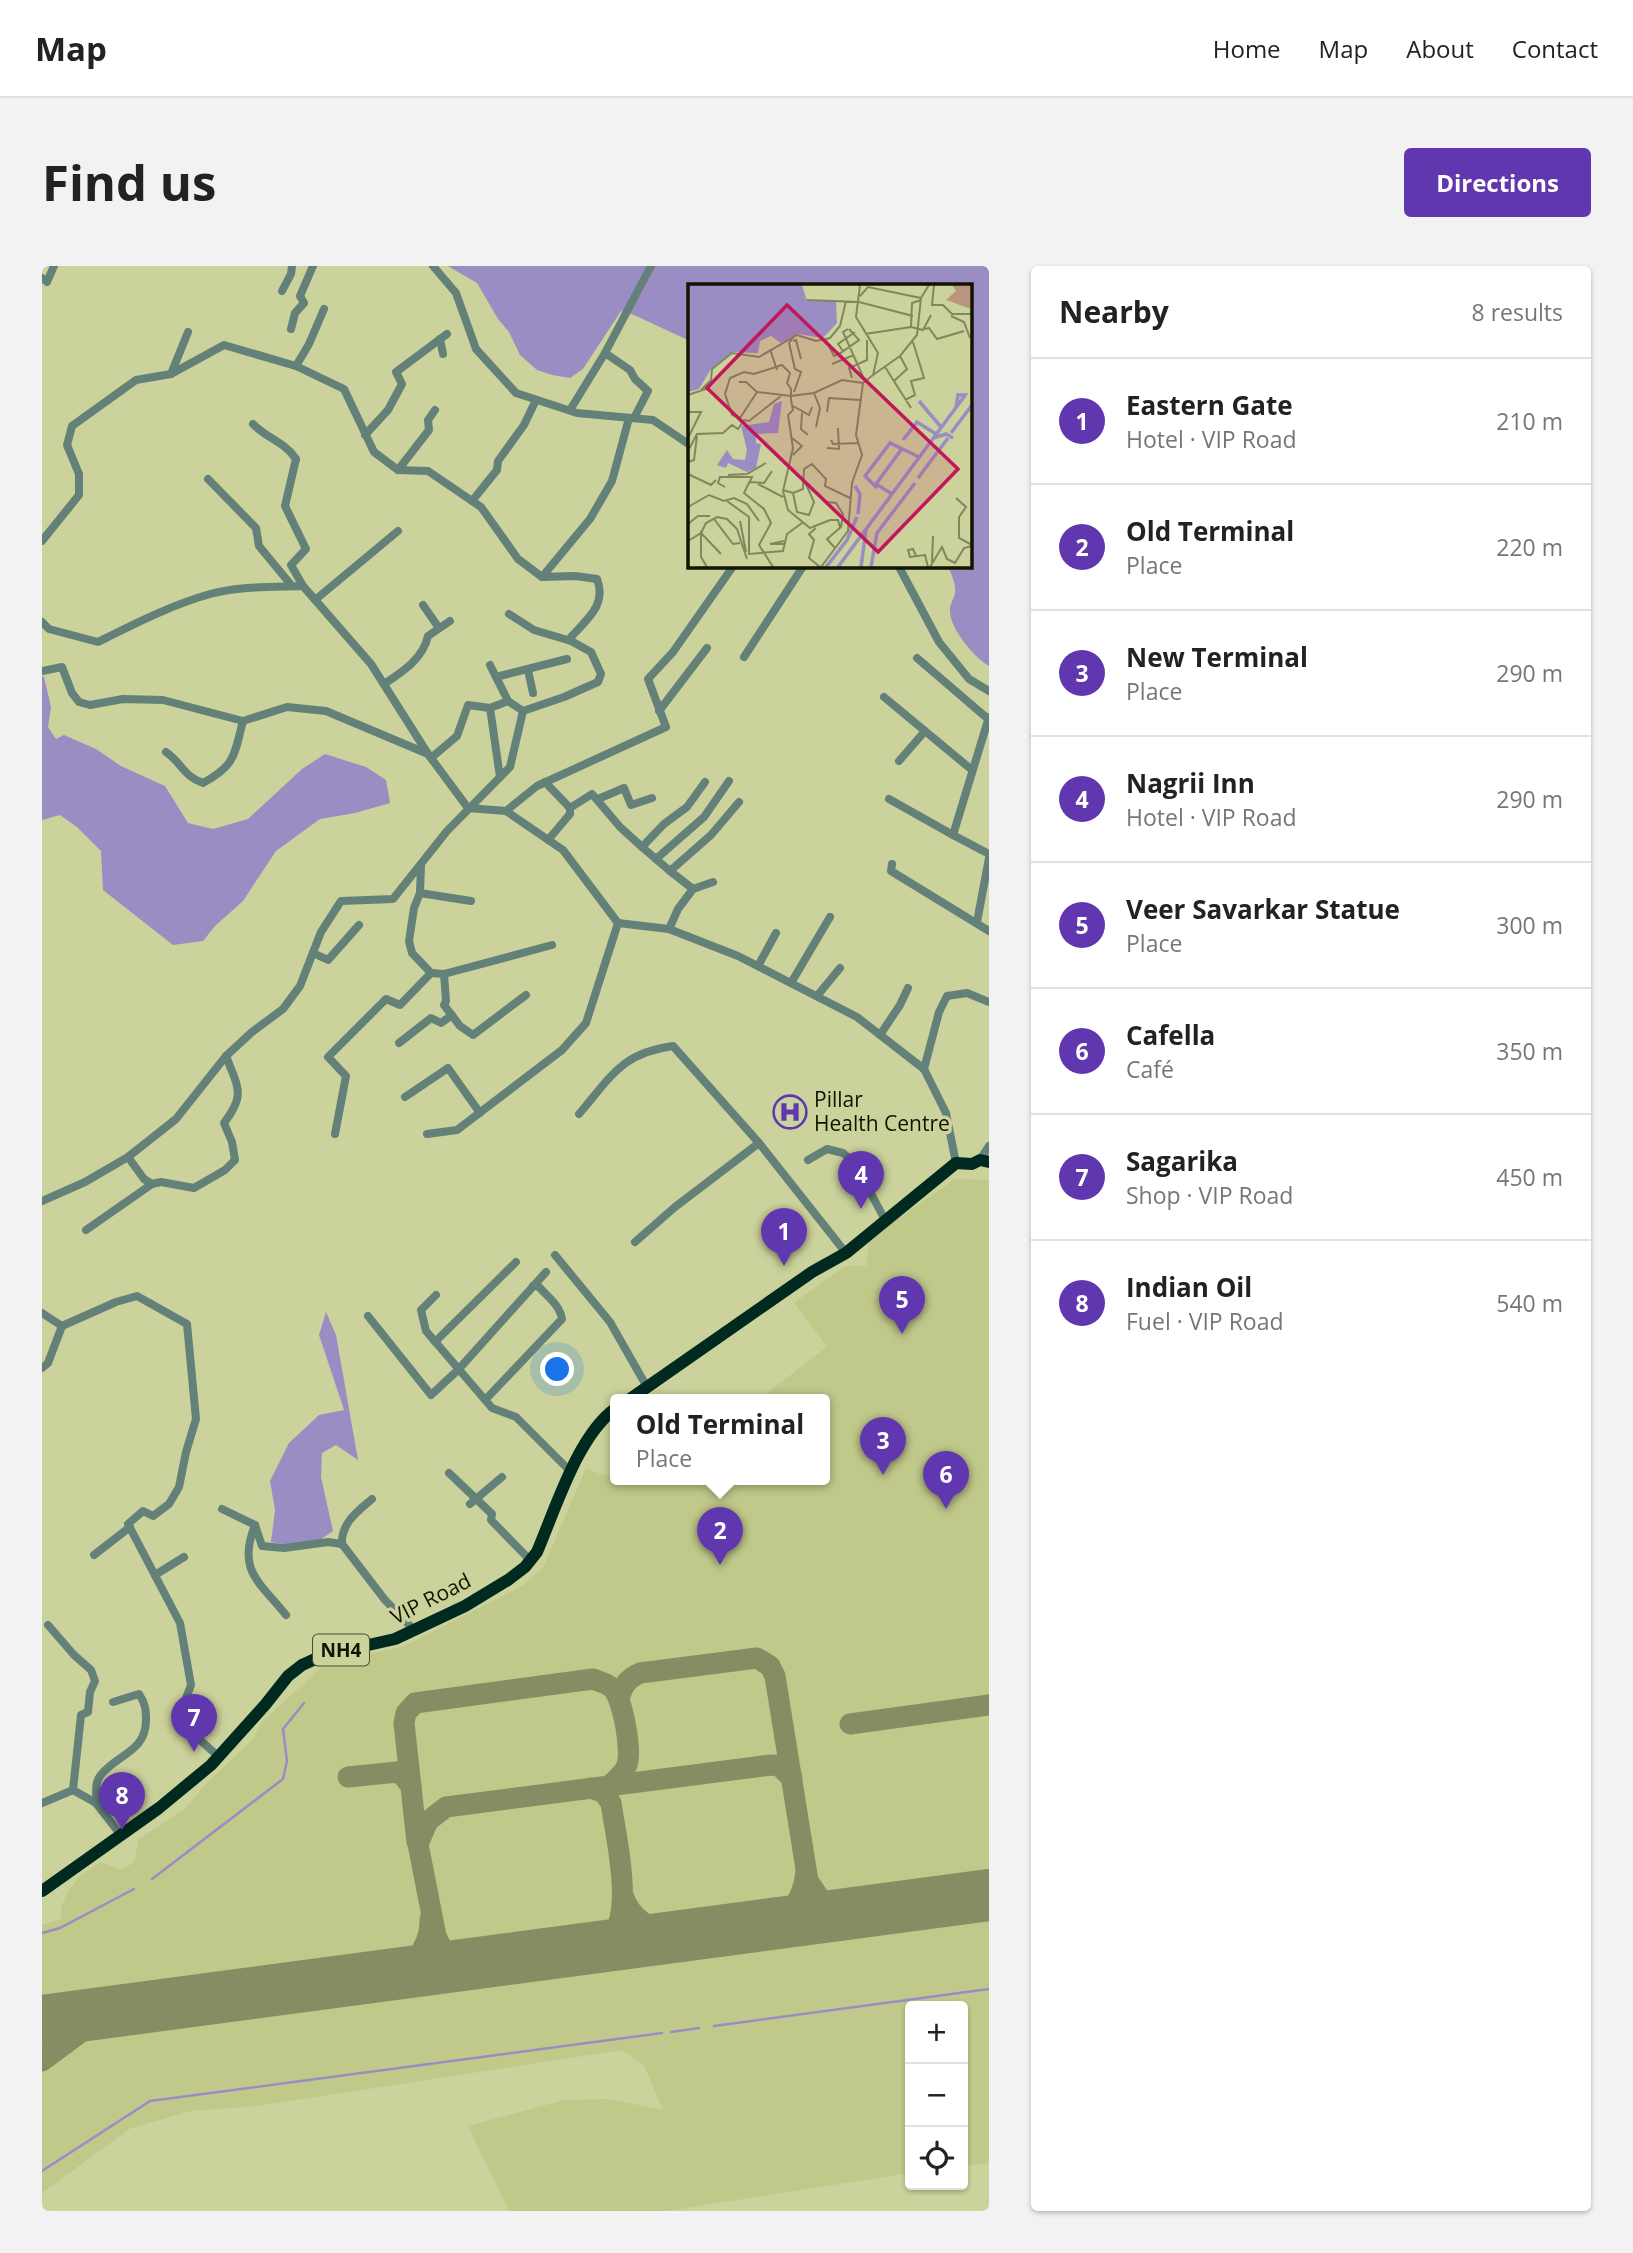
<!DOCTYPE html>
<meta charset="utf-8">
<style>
:root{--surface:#fff;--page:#f2f2f2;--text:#222;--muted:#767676;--line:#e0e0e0;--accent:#6137af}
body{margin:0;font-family:"Open Sans",sans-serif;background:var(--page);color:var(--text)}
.controls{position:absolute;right:21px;bottom:21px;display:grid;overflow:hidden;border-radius:7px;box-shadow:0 2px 5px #0004}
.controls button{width:63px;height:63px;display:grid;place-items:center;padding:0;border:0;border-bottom:2px solid var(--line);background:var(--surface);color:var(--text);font:35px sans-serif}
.you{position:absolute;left:516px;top:1104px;width:24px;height:24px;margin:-18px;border:5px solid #fff;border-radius:50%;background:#1a73e8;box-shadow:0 0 0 10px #1a73e833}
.badge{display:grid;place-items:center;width:46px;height:46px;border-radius:50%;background:var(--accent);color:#fff;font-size:23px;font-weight:700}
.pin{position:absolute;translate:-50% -58px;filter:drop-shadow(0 2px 4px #0008)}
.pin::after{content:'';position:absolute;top:37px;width:24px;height:21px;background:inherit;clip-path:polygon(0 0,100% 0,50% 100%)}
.popup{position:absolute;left:568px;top:1128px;width:220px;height:91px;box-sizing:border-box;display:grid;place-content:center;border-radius:7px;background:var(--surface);filter:drop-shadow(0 2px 5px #0005);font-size:23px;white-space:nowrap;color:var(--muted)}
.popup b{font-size:26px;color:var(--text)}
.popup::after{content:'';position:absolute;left:50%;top:100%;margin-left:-14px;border:14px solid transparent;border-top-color:var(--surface)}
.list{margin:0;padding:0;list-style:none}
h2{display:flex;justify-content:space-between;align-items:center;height:91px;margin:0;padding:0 28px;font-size:30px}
h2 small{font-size:23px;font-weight:400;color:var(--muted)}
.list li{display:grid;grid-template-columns:46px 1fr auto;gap:21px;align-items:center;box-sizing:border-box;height:126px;padding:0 28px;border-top:2px solid var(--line)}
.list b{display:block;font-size:26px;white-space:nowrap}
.list p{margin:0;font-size:23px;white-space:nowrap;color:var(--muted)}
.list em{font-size:23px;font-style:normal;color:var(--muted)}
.icon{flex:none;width:38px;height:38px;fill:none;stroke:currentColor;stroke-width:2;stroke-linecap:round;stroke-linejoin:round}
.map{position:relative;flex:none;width:947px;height:1945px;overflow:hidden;border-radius:7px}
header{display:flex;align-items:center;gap:42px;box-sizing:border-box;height:98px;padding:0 35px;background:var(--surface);border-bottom:2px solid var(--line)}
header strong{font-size:33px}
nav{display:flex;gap:38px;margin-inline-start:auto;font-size:24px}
.intro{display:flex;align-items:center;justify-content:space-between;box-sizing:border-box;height:168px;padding:0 42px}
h1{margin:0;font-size:49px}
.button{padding:18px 32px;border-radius:7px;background:var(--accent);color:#fff;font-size:24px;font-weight:700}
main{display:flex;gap:42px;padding:0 42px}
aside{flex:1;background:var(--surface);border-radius:7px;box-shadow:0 2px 5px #0004}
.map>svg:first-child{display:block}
.built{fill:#c0c88a}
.water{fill:#998dc4}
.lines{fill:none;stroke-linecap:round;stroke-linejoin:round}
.stream{stroke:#998dc4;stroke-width:2.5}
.taxiway{stroke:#888c63;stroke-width:21}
.runway{stroke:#888c63;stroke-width:52}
.minor{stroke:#638178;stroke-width:8}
.highway{stroke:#002920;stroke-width:12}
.labels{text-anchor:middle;stroke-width:7;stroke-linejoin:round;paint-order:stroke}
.shield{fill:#cbd29b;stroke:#4a4c2f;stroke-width:2}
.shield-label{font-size:19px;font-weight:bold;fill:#121301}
.poi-label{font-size:21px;fill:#121301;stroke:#cbd29b;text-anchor:start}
.street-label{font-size:21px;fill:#121301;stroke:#cbd29b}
.inset-river{fill:none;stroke:#998dc4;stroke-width:3.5}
.inset-road{fill:none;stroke:#81865d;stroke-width:2}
.view{fill:#c2185b;fill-opacity:0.15;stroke:#c2185b;stroke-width:3.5}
.inset-edge{fill:none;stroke:#121301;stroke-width:3.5}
</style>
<header>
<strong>Map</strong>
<nav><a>Home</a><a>Map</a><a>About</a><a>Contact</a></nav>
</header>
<div class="intro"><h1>Find us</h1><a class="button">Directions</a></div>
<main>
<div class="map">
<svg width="947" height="1945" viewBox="0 0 947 1945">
<rect width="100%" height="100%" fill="#cbd29b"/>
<polygon class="built" points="913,913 947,914 947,1897 921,1900 921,1740 868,1740 868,1907 624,1945 467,1945 426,1860 522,1834 567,1833 621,1844 602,1799 580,1784 215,1840 149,1845 89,1862 0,1927 0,1659 19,1653 20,1639 25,1627 38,1610 58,1596 80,1604 92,1596 97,1573 144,1542 159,1523 212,1472 220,1456 283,1398 363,1380 480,1320 502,1300 544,1202 563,1210 573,1209 573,1213 783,1213 783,1133 717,1133 785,1081 752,1037 803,1000 824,1000 827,977 852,956"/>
<g class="water">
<path d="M406,0h541v400c-15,-9 -41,-39 -39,-58 1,-6 5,-11 5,-16 1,-9 -4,-19 -8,-27h23v-280h-280v56l-56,-26 -13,-4 -38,58 -13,9 -18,-3 -15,-5 -17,-15 -11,-23 -11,-13 -21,-36z"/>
<polygon points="0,410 2,411 9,441 6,461 14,473 22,469 54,483 79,500 123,520 146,557 171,563 206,553 260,503 283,488 324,501 344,514 348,537 313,547 278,553 234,585 201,635 173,660 161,675 131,679 61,624 59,585 35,561 18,549 0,554"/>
<polygon points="284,1046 294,1069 316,1194 294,1179 280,1187 279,1211 291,1265 266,1282 229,1276 233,1244 228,1215 247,1177 277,1149 302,1144 277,1069"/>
</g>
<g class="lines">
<g class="stream">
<polyline points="110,1613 241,1513 245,1495 241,1463 262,1437"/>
<polyline points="0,1667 18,1662 92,1623"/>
<polyline points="672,1760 947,1723"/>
<polyline points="629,1766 657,1762"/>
<polyline points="0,1905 108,1835 620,1767"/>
</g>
<g class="taxiway">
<path d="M577,1433c4,-14 8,-20 21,-26l117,-15 13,8 5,10 33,205 13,19 19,15"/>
<polyline points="808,1458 947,1439"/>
<polyline points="306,1511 355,1506 361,1510 369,1520"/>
<path d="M549,1522l13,5 7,10c5,37 27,120 -8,143"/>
<path d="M375,1576l-13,-119 2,-10 9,-10 178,-24c7,3 15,4 20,10 10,11 19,62 14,76 -3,8 -11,15 -18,21"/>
<path d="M581,1629c8,26 29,33 52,42"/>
<path d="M737,1657c17,-16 26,-31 27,-54"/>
<polyline points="420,1699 402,1687 394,1670 376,1578 386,1555 404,1541 729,1499 737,1500 750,1512"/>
<path d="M358,1707c18,-12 31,-32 30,-54"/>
<polyline points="0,1795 58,1752 73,1745"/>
</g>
<polyline class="runway" points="0,1755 947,1629"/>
<g class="minor">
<polyline points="391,0 414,27 434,83 474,127 535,147 611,154 648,179"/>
<polyline points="0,12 5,16 12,0"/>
<polyline points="240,25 249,8 250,0"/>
<polyline points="249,63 253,47 262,37 258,30 271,0"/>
<polyline points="398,73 401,88"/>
<polyline points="563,87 609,0"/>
<polyline points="254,100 267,78 282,43"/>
<polyline points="129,108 146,66"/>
<polyline points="528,144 563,87 588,104 593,113 606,125 592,152"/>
<path d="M211,158c13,14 32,18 43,35l-11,47 21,43 -15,16 12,21"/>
<polyline points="323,169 346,144 360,118 354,106 405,68"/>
<polyline points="356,204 387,164 386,154 393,144"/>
<polyline points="166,213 214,262 217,280 250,320"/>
<polyline points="430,235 455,204 456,195 482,159 494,134"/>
<path d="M0,275l37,-46v-21l-12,-29 5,-19 64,-46 35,-6 53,-29 72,21 48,23 30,63 24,18 30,1 53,36 37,52 24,18 33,-1 22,3c10,26 -10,40 -26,58v4"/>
<polyline points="856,299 897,376 927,413 947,425"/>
<polyline points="500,311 548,253 570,215 587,152"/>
<polyline points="273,334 356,265"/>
<polyline points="381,339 397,362"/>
<path d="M0,356l7,7 49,13c36,-18 73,-37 112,-48 29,-8 62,-7 93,-8l68,78 57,90 40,54 38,3 57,39 55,73 51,6 69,27 119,61 67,52 22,44 10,50"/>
<polyline points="702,391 762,299"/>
<polyline points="875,392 946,453"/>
<polyline points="448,399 466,435"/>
<polyline points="486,404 491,427"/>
<polyline points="0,405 20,401 30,427 37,436 48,439 81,433 121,434 201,455 245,441 284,445 386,488"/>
<polyline points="454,411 525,393"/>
<path d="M342,418c18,-12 39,-25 44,-48l22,-15"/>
<polyline points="842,431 930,504"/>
<polyline points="617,445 665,382"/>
<polyline points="947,451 911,569 947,588"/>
<path d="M124,486c16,11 17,24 37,31 33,-18 31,-28 40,-62"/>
<polyline points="389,492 415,470 426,439 448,442"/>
<polyline points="857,495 883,465"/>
<polyline points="458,511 448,442 466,435 481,445"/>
<polyline points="503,516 528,542"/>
<polyline points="556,533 582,522 589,539 610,532"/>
<polyline points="847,533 911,569"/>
<polyline points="464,545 495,520 624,461 606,413 631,386 692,299"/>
<polyline points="506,574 528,548 528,542 550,528 578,561 600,581"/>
<polyline points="614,593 600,581 622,558 645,541 663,516"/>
<polyline points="379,598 378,627 372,642 367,675 370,687 389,707 402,708 404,735 402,739 418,760 431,769 484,729"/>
<polyline points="850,598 849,605 947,665"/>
<polyline points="628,605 614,593 662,551 687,515"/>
<polyline points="651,623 628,605 669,569 697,536"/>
<polyline points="378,627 429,635"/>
<polyline points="935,656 947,592"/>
<polyline points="627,663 636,643 651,623 671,616"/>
<polyline points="271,687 286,694 317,659"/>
<polyline points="716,700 734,667"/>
<polyline points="402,708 510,679"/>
<polyline points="749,717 788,651"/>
<polyline points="775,730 798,702"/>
<polyline points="838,769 858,739 866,722"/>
<polyline points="357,777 389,752 399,757 410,749"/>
<polyline points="882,803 897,746 905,730 925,727 947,736"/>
<polyline points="363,831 406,802 438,847"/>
<path d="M537,848c32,-37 42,-61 94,-68l86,97 87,110"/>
<polyline points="293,868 304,810 286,791 344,733 358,739 389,707"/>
<polyline points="385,868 415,864 520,784 544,757 576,657"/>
<path d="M86,891l16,22 8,5 9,-2 33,6 31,-18 10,-10 -3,-18 -8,-19c22,-29 14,-35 2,-67"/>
<polyline points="766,894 785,883 801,887 813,897 843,954"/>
<polyline points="938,894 947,880"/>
<polyline points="0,935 43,916 86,891 134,853 184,790 210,766 241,743 258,720 279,666 299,635 351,633 405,565 468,501 481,445 522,431 556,416 559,408 549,386 529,375 492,364 467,348"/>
<polyline points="44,964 110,918"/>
<polyline points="593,976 633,941 717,877"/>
<polyline points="513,989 568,1056 605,1121"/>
<polyline points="394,1029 379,1044 384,1065 450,1142 474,1151 529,1206"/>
<polyline points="0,1047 20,1060"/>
<polyline points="326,1050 389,1129 416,1104 504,1006"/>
<polyline points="393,1076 474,996"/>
<polyline points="0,1102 6,1097 20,1060 74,1036 95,1030 145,1058 154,1153 144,1186 137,1221 127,1238 111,1250 101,1245 86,1258 138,1357 149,1419 141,1440 151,1457 148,1465 177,1491"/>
<path d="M444,1133l76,-80c-2,-14 -15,-23 -24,-33h-5"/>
<polyline points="407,1207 450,1248 449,1254 489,1295"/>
<path d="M330,1233c-14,12 -31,24 -30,45l43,56 29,30"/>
<polyline points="428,1238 460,1211"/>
<polyline points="180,1243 213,1259 220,1280 242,1282 286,1276 300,1278"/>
<path d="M213,1259c-18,46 4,56 31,90"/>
<polyline points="52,1289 88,1261"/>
<polyline points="113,1309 142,1291"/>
<polyline points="6,1359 32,1389 49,1404 53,1415 48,1426 46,1446 39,1449 31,1524"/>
<polyline points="31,1524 54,1537 78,1568"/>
<polyline points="0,1537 31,1524"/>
<path d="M54,1537c1,-10 -2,-18 4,-27 16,-22 46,-23 46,-56 0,-11 -1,-17 -7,-26l-26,8"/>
</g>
<g class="highway">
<polyline points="588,1133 770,1006 804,987 914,897 930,898 938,894 947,896"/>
<path d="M0,1625l117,-83 52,-43 54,-60 23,-29 14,-11 22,-10 71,-16 70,-33 43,-26 17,-13 12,-15c18,-42 41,-117 78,-143"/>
</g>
</g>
<defs>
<symbol id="hospital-ring" viewBox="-11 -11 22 22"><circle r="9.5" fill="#cbd29b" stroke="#6137af" stroke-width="1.5"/><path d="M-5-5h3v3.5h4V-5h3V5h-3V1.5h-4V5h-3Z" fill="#6137af"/></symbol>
</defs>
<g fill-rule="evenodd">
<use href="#hospital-ring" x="729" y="827" width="38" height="38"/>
</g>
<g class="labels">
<rect class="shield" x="271" y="1368.5" width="56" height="31" rx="5"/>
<g class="shield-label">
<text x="299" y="1391">NH4</text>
</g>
<g class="poi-label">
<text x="772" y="841">Pillar<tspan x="772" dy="24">Health Centre</tspan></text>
</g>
<g class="street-label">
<text transform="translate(389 1333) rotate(-27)" y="7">VIP Road</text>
</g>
</g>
<g transform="translate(646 18)">
<rect width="284" height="284" fill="#cbd29b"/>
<path d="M264,1h19v24l-25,-9 10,-9z" fill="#ba967f"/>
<path d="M0,1h114l5,16h29l1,22 -14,15 -25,-4 -17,9 -10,-7 -11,5 -2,12 -25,-1 -22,17 -12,20 -11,3zM94,117l-4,32 -22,1v9l5,1 -5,24 -9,4 -19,-9 -2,5 -9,-3 10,-15 6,9 12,1 2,-10 -6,-24 28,-4 5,-18z" fill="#998dc4"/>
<path class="inset-river" d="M231,117l22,26M268,124l2,-13h7l-4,6M263,149l21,-28M245,154l13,-4 7,4M215,156l14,-18 19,12M230,194l30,-40M167,202l5,8 -2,20M189,204l-12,-12 25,-33 29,14M204,210l-16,-10 25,-34M138,283l21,-27 10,-23M150,283l128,-173M173,283l5,-38M183,283l6,-34 38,-50"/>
<path class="inset-road" d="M246,1l-2,20h11l9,9h20M172,12l8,-9 53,11M119,16l52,2 54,14M233,16l-9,3 -1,24 12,3 8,-15M263,32l13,6 6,16M160,45l-5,3 22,49M237,45l4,-1 8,11 27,-8M177,50l46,-7M105,54l-4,5 6,26 6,3 -7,20M138,56l8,16 5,-2 20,-14 -10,-11M105,57l3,-1 5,19M82,65l7,21M155,67l-5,-7 17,-12M144,80l22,-9M197,83l26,41M185,91l27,-19 17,-21 4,-37 8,-13M164,94l-3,-10 18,-8v-20M206,97l13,-12 -7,-13M51,98h7l11,10M13,106l10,-10 1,-11 20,-16 27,4 38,-22 19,6 14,-3 10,-12 6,-25M126,109l6,15 -4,19M0,111l21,-7 -2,-5M217,116l10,-5 -4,-14 13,-3 -11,-36M105,122l16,9 3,-8M0,128h13l-13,26M139,128l2,-14 31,2M114,129l-1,16 7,6M104,154l10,8 -9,9M143,156l2,4 25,-1M139,164l12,1 -1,-21M0,167l9,-17 26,-1 9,-8 6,4 6,-9 5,1 32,-25M0,178l6,-2 3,-24M0,190l23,11 5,-5M40,191l19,-1 19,-11M62,198l14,1 8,-12M70,200l25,13M37,203l-7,-4 2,-6h32l-8,16 20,16 7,14 -12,22 14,22M95,206l10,3 4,19 12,3 5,-13 -9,-20M105,209l10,-4 1,-20 8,-5 14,15 -1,7 25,12M268,214l10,9 -7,10v21l13,7M39,217l22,16v37l34,-3 4,-17 15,-11M139,218l9,1 7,11 -2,13 -14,12 8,9M0,223l21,-12 15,6 10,-3 13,6 12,17M26,235l19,25 7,-1M52,237l6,31M0,240l10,-8h12M152,243l-2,-7h-8l-20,8 -22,-18 -5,-19 10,-43 -5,-33 5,-5 -2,-10v-11l-4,-6 3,-10 -8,-8 -28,9 -10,-2 -14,6 -5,16 7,21 8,3 17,-26 34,4 23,-3 28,-13 21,3M128,244l-7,6 5,6 -5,18 11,9M0,257l13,-8 5,-10 11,-6 10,2 10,10 10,30M96,260h-14l14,-3M228,272l-3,-7 -5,1 2,7 15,-2 3,12M244,278l1,-26M19,283l-6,-10v-24l20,21M133,283l27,-36 4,-48 10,-28 -6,-20 7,-52 10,-8 5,-22 -22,-36 4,-32M242,283l12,-20 5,12 8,4 9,-15 8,-2"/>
<path class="view" d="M99,21l171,164 -80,83 -171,-164z"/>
<rect width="284" height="284" class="inset-edge"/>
</g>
</svg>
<div class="controls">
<button>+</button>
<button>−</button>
<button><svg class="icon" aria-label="locate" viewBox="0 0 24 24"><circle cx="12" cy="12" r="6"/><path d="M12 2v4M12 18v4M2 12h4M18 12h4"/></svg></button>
</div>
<div class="you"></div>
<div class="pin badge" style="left:742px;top:1000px">1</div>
<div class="pin badge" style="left:678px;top:1299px">2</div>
<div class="popup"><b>Old Terminal</b>Place</div>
<div class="pin badge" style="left:841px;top:1209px">3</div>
<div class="pin badge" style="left:819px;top:943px">4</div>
<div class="pin badge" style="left:860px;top:1068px">5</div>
<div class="pin badge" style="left:904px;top:1243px">6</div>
<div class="pin badge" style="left:152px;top:1486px">7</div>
<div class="pin badge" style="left:80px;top:1564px">8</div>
</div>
<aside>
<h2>Nearby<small>8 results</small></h2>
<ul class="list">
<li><span class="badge">1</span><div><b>Eastern Gate</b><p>Hotel · VIP Road</p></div><em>210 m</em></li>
<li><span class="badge">2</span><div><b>Old Terminal</b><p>Place</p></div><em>220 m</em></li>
<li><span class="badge">3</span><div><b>New Terminal</b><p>Place</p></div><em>290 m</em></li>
<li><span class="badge">4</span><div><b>Nagrii Inn</b><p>Hotel · VIP Road</p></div><em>290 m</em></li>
<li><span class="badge">5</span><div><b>Veer Savarkar Statue</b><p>Place</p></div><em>300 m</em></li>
<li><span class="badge">6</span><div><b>Cafella</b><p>Café</p></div><em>350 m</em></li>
<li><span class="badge">7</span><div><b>Sagarika</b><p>Shop · VIP Road</p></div><em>450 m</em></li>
<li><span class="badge">8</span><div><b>Indian Oil</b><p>Fuel · VIP Road</p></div><em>540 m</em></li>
</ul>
</aside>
</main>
